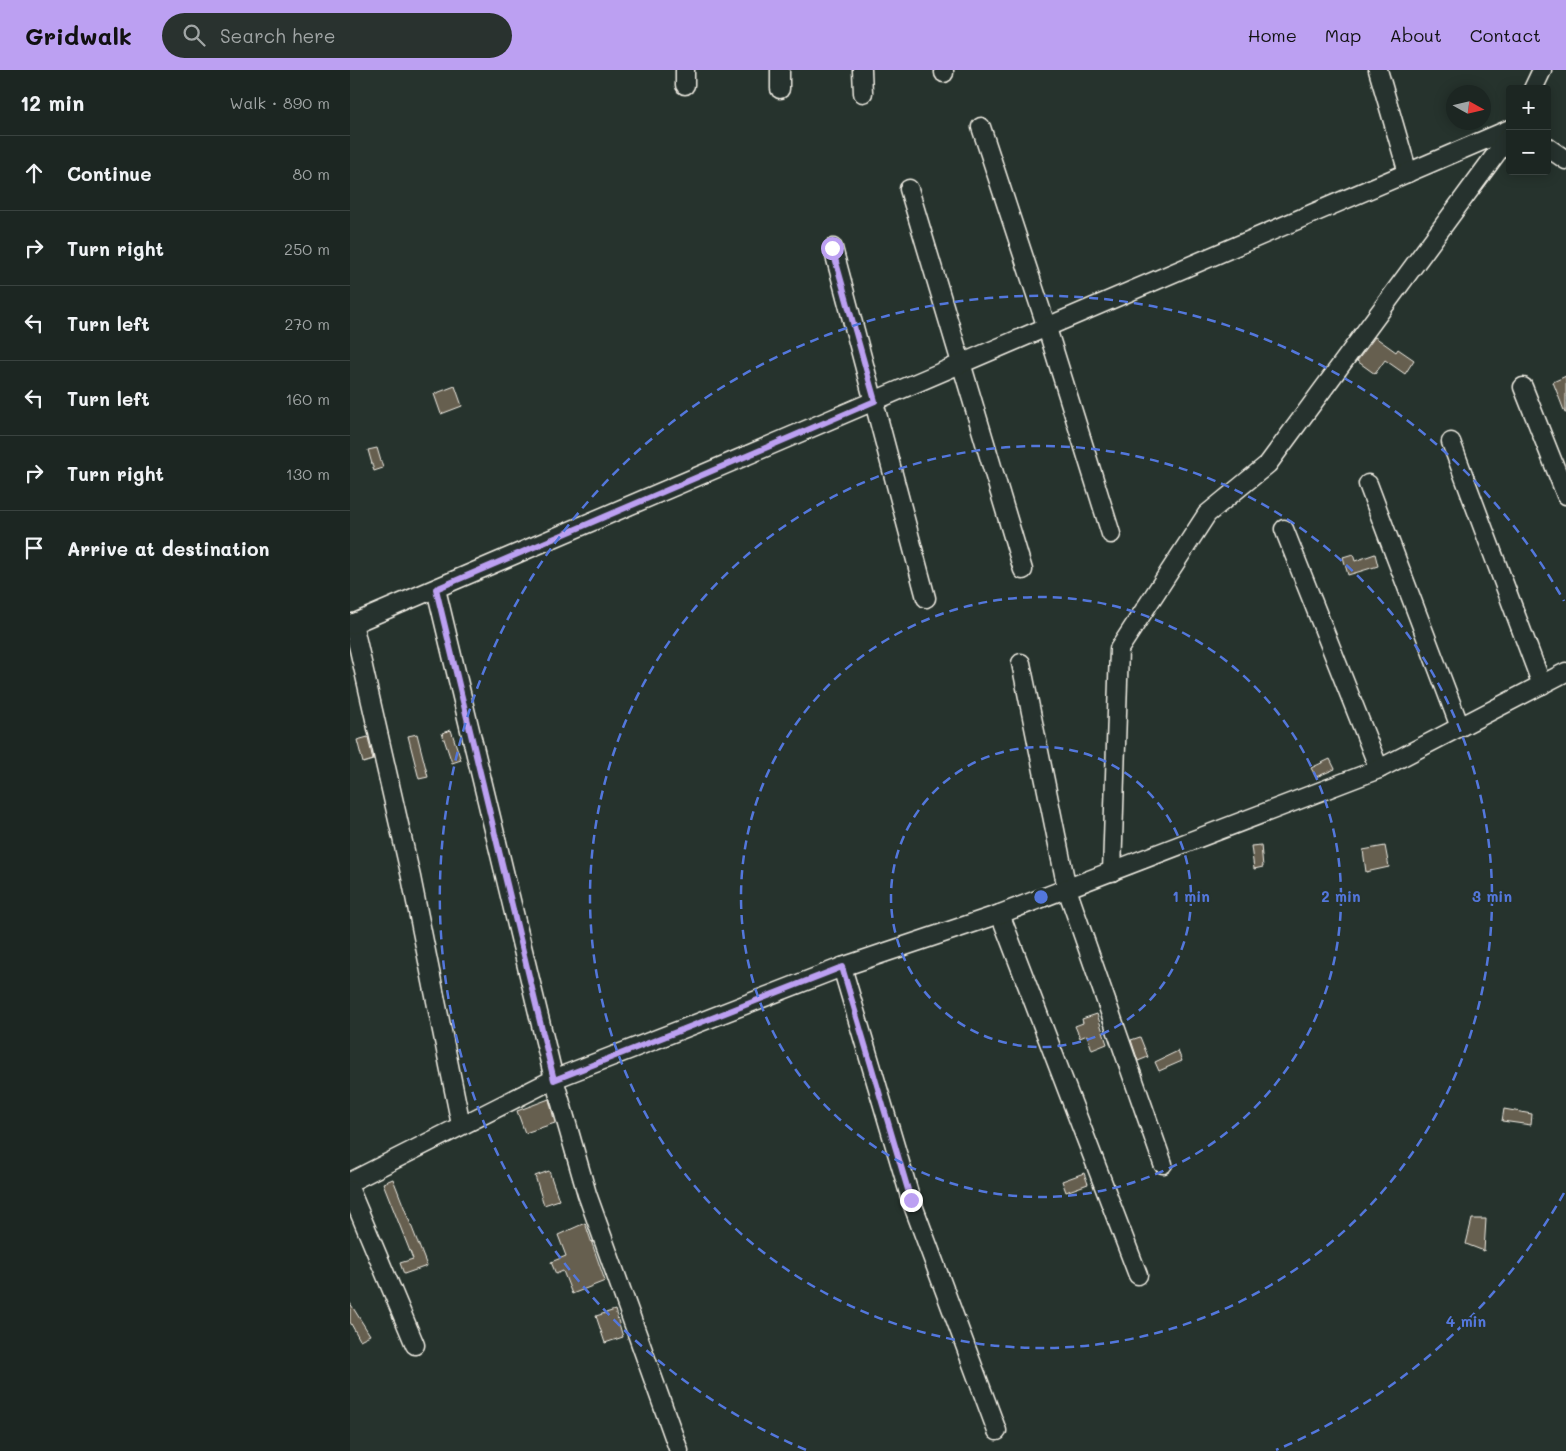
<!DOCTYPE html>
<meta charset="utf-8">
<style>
:root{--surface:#1c2622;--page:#29322f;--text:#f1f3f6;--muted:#a0a5a5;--line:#3a4340;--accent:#bca0f2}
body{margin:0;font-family:Mali,sans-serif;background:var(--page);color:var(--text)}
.controls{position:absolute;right:15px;top:15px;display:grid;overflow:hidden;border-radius:5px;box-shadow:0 2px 12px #0003}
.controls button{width:45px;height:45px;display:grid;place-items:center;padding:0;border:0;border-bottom:1px solid var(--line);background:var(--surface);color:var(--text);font:25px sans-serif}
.compass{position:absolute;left:1096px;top:15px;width:45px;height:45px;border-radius:50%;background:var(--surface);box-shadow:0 2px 12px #0003;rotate:98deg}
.stop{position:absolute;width:15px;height:15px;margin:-11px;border:4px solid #bca0f2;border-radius:50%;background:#fff}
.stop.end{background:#bca0f2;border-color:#fff;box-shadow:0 1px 5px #0008}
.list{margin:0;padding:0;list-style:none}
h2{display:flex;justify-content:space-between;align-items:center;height:65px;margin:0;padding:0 20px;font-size:21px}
h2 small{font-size:16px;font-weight:400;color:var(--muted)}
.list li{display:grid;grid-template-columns:32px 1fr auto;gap:15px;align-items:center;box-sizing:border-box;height:75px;padding:0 20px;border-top:1px solid var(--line)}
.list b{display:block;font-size:19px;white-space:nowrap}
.list em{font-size:16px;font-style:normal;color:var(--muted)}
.icon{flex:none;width:28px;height:28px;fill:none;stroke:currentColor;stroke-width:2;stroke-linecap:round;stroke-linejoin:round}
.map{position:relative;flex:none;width:1216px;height:1381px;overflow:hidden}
header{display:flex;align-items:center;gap:30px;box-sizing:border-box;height:70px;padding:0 25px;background:var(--accent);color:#111}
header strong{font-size:24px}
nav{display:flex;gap:28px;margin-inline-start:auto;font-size:18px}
.search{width:350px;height:45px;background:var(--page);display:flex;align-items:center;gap:12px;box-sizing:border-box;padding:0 18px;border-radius:28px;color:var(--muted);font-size:19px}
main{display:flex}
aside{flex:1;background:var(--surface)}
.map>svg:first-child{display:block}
.building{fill:#665e4f;stroke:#f4f1e8}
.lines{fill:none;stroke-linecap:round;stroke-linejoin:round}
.minor-casing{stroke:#f4f1e8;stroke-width:21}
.minor{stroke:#26332d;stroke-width:18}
.route{stroke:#bca0f2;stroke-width:6}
.ring{fill:none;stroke:#5377dc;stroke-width:2.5;stroke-dasharray:9 6}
.centre{fill:#5377dc;stroke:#26332d;stroke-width:2.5}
.ring-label{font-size:15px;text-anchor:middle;font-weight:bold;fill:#5377dc;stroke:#26332d;stroke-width:4;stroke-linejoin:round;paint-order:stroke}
</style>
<header>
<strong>Gridwalk</strong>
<div class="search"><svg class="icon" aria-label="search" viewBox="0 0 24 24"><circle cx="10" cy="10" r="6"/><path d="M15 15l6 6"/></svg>Search here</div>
<nav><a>Home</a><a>Map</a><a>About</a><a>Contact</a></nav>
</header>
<main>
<aside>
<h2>12 min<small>Walk · 890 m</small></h2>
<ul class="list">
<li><svg class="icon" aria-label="ahead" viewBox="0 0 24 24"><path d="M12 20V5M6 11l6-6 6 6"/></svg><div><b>Continue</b></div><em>80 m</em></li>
<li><svg class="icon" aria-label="right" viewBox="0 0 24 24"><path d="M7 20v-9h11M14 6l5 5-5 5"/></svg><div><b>Turn right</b></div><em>250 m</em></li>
<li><svg class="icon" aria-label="left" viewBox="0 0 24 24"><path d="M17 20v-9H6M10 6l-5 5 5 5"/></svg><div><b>Turn left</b></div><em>270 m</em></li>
<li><svg class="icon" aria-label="left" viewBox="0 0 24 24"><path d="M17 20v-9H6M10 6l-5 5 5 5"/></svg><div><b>Turn left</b></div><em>160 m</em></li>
<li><svg class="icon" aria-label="right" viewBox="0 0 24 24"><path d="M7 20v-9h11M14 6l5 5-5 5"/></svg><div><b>Turn right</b></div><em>130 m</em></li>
<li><svg class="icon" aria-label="arrive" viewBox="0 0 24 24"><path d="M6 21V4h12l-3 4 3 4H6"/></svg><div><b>Arrive at destination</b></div></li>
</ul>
</aside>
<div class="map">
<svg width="1216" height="1381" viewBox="0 0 1216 1381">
<rect width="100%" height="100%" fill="#26332d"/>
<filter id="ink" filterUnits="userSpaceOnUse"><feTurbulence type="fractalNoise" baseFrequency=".02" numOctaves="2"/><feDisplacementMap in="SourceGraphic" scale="10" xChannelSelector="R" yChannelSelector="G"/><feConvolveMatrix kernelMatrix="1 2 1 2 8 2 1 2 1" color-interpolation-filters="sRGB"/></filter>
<g filter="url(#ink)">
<g class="building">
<polygon points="1025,267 1046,282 1048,279 1064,290 1055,304 1035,290 1025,304 1007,291"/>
<polygon points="1216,306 1216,343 1215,343 1203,312"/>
<polygon points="105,316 112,336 91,344 84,324"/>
<polygon points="27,378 33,398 24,401 18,380"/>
<polygon points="1003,484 1005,491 1025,484 1028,496 998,505 993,487"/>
<polygon points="101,660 111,690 102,693 92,663"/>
<polygon points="67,664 78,707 69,709 58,666"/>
<polygon points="18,667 23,690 13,693 7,670"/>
<polygon points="980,689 985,699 966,707 961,698"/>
<polygon points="911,775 913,797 904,799 901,776"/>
<polygon points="1035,776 1039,797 1016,802 1013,780"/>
<polygon points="747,944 757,974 742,980 737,965 730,968 725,956 733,953 732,949"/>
<polygon points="790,967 798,987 788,991 781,970"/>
<polygon points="828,981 832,991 809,1001 805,992"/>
<polygon points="199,1029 205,1053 175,1063 167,1041"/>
<polygon points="1154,1039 1182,1044 1181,1055 1152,1051"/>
<polygon points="199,1101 209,1130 194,1135 185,1106"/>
<polygon points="734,1103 738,1114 716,1122 712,1111"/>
<polygon points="43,1109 77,1196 54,1204 50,1193 63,1189 33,1113"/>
<polygon points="1122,1149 1136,1149 1134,1181 1116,1174"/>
<polygon points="235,1153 255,1211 222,1224 213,1201 206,1204 201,1192 216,1186 208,1165"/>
<polygon points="0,1233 20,1265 10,1270 0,1252"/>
<polygon points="265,1240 273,1267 255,1273 246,1246"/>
</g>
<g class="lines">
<defs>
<g id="minor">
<polyline points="335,0 335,15"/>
<polyline points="430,0 430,19"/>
<polyline points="512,0 513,23"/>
<polyline points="594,0 594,3"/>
<polyline points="1028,0 1058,103"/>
<polyline points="1183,19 1192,0"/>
<polyline points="631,57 697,258 761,464"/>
<polyline points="1197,77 1216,90"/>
<polyline points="559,119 673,500"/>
<polyline points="483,178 576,528"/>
<polyline points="1173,317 1216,425"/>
<polyline points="1101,372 1192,615"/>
<polyline points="1018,414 1110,657"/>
<polyline points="934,459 1029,699"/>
<polyline points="86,519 204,1009 237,1124 329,1381"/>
<polyline points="3,553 61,807 111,1055"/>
<polyline points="0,555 1160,59"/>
<polyline points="671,593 717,819 813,1094"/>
<polyline points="762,802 769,579 857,444 918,394 1160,65"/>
<polyline points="650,844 788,1205"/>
<polyline points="492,897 561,1130 647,1361"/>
<polyline points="0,1112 204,1009 492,897 650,844 1029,699 1216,602"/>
<polyline points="0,1120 65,1275"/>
</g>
</defs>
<use href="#minor" class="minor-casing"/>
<use href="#minor" class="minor"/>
</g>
</g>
<g class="lines" filter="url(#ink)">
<polyline class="route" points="482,178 525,331 86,519 204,1010 492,897 561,1130"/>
</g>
<g class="ring">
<circle cx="691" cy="827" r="150"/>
<circle cx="691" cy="827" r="300"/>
<circle cx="691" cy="827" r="451"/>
<path d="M1214 1123A601 601 0 0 1 926 1380M456 1380A601 601 0 1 1 1214 531"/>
</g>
<circle cx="691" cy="827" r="8" class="centre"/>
<g class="ring-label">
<text x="841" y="832">1 min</text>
<text x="991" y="832">2 min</text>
<text x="1142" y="832">3 min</text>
<text x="1116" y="1257">4 min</text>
</g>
</svg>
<div class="controls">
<button>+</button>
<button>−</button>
</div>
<svg class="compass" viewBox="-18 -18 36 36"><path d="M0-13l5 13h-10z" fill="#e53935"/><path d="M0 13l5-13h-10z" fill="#a0a5a5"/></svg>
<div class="stop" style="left:482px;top:178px"></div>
<div class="stop end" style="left:561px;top:1130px"></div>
</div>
</main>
